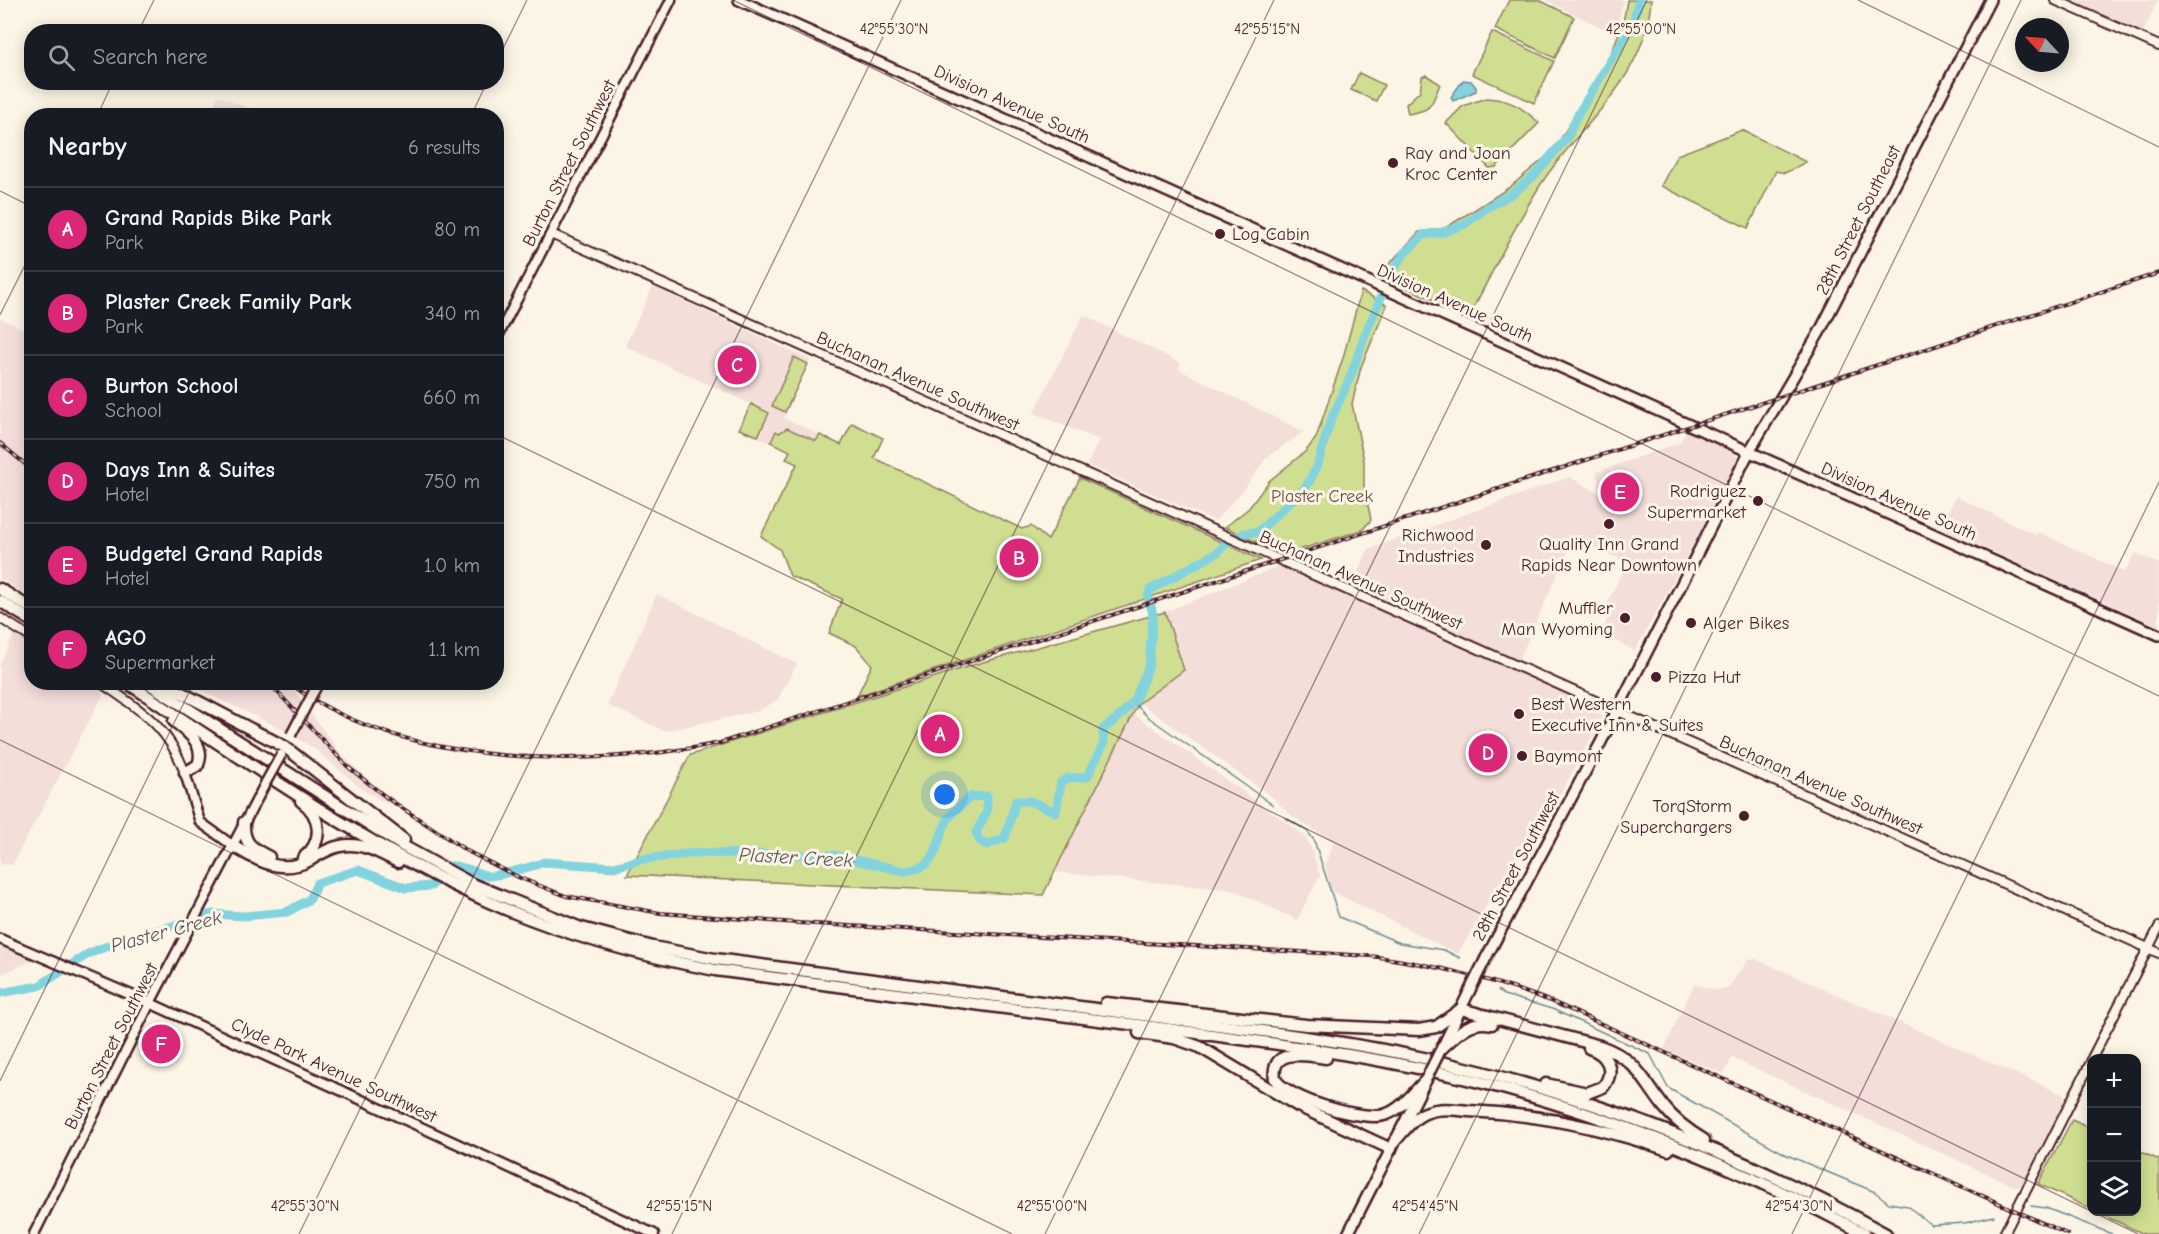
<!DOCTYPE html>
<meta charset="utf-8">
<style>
:root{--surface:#171b24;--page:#20242c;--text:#f1f3f6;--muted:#9ea1a6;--line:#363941;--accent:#db2777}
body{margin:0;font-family:"Comic Neue",sans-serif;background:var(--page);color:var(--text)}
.controls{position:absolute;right:18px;bottom:18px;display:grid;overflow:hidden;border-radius:12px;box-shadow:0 3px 15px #0003}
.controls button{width:54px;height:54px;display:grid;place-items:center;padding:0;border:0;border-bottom:2px solid var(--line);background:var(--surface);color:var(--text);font:30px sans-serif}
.compass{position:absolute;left:2015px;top:18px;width:54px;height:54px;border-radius:50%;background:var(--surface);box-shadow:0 3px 15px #0003;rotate:296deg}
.you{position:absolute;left:945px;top:795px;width:21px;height:21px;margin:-15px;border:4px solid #fff;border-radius:50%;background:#1a73e8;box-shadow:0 0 0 9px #1a73e833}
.badge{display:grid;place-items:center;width:39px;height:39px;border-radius:50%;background:var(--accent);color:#fff;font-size:20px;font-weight:700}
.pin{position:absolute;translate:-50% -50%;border:3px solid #fff;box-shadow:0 2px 6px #0006}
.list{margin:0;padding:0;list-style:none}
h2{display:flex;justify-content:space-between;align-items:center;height:78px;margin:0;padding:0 24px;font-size:26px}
h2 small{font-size:20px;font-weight:400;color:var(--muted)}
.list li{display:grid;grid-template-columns:39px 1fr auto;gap:18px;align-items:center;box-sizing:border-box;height:84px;padding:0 24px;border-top:2px solid var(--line)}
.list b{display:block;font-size:22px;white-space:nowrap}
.list p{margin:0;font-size:20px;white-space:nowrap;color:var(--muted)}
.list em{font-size:20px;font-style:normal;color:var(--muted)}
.icon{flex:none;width:33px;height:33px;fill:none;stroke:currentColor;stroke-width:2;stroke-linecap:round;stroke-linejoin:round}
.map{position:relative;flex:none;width:2159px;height:1234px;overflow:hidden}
.search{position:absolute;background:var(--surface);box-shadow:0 3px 15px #0003;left:24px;top:24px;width:480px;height:66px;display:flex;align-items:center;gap:15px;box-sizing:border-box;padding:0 21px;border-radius:24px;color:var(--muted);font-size:22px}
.panel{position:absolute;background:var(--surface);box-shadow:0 3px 15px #0003;left:24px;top:108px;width:480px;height:582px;border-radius:24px}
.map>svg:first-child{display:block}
.built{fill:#f3deda}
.green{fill:#d0de92;stroke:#8d7e5e;stroke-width:1.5}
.water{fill:#83d3de;stroke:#6c8b96;stroke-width:1.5}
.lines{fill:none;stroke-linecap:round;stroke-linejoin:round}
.stream{stroke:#6c8b96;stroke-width:1.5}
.river{stroke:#83d3de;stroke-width:9}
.tertiary-casing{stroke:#4a1f2b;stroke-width:12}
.secondary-casing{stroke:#4a1f2b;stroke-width:13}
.primary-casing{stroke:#4a1f2b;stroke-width:14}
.motorway-casing{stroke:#4a1f2b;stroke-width:15}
.tertiary{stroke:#fcf5e5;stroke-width:8}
.secondary{stroke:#fcf5e5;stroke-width:8}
.primary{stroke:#fcf5e5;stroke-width:9}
.motorway{stroke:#fcf5e5;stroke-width:10}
.rail-casing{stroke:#4a1f2b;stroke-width:4}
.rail{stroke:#fcf5e5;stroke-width:1.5;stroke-dasharray:4.5;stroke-linecap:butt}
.secondary-bridge-casing{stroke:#4a1f2b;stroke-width:13;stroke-linecap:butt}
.primary-bridge-casing{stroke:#4a1f2b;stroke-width:14;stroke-linecap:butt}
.secondary-bridge{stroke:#fcf5e5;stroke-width:8}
.primary-bridge{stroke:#fcf5e5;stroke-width:9}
.ticks{fill:none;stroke:#4a1f2b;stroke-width:1.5;stroke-opacity:0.45}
.poi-dot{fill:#4a1f2b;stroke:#fcf5e5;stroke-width:2}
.labels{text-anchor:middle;stroke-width:6;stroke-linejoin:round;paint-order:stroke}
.street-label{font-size:18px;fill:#4a1f2b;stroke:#fcf5e5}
.poi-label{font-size:18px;fill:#4a1f2b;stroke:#fcf5e5;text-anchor:start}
.park-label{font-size:18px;fill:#6c4f45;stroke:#fcf5e5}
.water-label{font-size:20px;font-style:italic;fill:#5b5561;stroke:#fcf5e5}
.ticks-label{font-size:15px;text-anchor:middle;fill:#4a1f2b;stroke:#fcf5e5;stroke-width:6;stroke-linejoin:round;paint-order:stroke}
</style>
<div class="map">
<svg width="2159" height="1234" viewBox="0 0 2159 1234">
<rect width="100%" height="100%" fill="#fcf5e5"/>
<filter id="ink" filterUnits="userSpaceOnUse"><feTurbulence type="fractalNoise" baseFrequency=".0167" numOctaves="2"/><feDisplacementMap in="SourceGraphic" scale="12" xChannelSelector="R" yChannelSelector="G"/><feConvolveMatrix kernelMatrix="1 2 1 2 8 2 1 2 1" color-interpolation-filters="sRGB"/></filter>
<g filter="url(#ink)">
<g class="built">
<polygon points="1545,0 1624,0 1615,34"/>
<polygon points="2068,0 2158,0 2142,34"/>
<polygon points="218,96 219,96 265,115 208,116"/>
<polygon points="653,287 810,360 784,418 820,435 812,450 790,451 739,429 751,404 625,346"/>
<polygon points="1083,315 1181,363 1178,369 1304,432 1267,457 1241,493 1215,521 1087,465 1099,440 1034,413"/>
<polygon points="0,318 31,332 31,598 0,578"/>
<polygon points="1688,429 1733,451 1738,458 1737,463 1635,651 1601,634 1612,608 1606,605 1627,562 1580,541 1568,551 1518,662 1350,587 1369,549 1569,477 1601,494 1596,472 1679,443"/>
<polygon points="1956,496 2036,535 2038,532 2125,572 2135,553 2159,564 2159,626 1944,530 1942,524"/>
<polygon points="1279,566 1592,706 1599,711 1602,718 1543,825 1535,822 1458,954 1331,891 1325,865 1334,842 1293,817 1272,797 1140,703 1184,670 1165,612"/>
<polygon points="657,594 797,664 778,699 759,711 665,731 607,705"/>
<polygon points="15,632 31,643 32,682 91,683 102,691 103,695 12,865 0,864 0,664"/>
<polygon points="185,683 288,683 343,756 371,783 394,798 390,805 363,790 315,749 280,728"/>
<polygon points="1134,714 1304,835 1312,850 1320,875 1297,920 1233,890 1054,872"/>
<polygon points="0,944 29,957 32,961 0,975"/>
<polygon points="1756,959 2062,1094 2066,1101 2025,1185 2017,1187 2010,1184 1732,1058 1724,1074 1664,1049 1694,984 1714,990 1728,988 1748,960"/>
</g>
<g class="green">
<polygon points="1509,0 1539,0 1574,17 1555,58 1495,29"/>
<path d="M1627,0h24c-6,82 -69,121 -110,184 -27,42 -48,88 -72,132l-90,-41 40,-43 26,-4 26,-16 39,-25 44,-37 55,-92 14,-35z"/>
<polygon points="1492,32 1554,61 1534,103 1472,74"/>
<polygon points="1359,73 1384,85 1376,101 1351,90"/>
<path d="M1426,75l14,9c-9,23 -8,26 -32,30l-2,-10 14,-13 2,-14z"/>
<path d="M1486,98c24,1 36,9 53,25l-43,44 -7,1 -43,-45 17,-17z"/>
<polygon points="1742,130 1806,162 1785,173 1776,171 1748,228 1661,186 1677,155"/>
<polygon points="1361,291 1387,305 1361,367 1352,404 1364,461 1364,485 1371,520 1362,530 1286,554 1281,554 1225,527 1249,508 1269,481 1306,451 1316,438 1343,358"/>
<polygon points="794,357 808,364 785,412 772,406"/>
<polygon points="751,404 769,413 758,436 739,429"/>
<polygon points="852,423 883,438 874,458 1022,529 1031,526 1048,540 1080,478 1261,560 857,696 872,665 856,646 829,633 842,599 790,576 780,550 761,536 797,464 786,459 790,451 771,442 776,431 779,433 787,428 816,441 820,435 841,445"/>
<polygon points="1165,612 1184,670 1138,704 1043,895 627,875 690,755 976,664"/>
<polygon points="2072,1120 2091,1129 2091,1209 2038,1184"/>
<polygon points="2137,1150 2159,1160 2159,1234 2144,1234 2096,1212 2136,1212"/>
</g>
<polygon class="water" points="1463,80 1471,81 1476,87 1476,91 1453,101 1451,97"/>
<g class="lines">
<g class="stream">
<polyline points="1133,702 1148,717 1273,805"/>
<polyline points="1286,818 1307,831 1314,840 1339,917 1400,943 1444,950 1460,958"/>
<polyline points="1498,990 1504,995 1552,1009 1650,1054 1668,1088 1787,1155 1875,1192 1889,1203 1908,1206 1931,1225 1965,1223 1994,1216"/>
<polyline points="2031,1206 2046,1208 2112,1234"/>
</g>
<path class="river" d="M0,993l39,-7 49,-32 24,-10 100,-30 32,2 43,-4 23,-13 7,-16 41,-13 48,18 25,-2 20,-20c15,0 24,7 37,10 5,1 51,-11 56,-14l70,5 30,-8 53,-6 114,2h22l71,16c35,-2 30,-25 43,-50 5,-9 16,-17 24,-24l16,-1v15l-11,22 4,8 7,4 18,-7 11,-37h14l26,11 5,-30 7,-4 19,-1 17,-34 -1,-14 15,-11 17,-18 14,-35 4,-51 -5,-18 2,-6 68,-38 6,-7 21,-12 13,-1 48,-45 11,-20 13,-45 22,-49 12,-36 27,-63 13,-20 19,-19 21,-3 21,-8 23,-17 25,-14 21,-17 34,-40 9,-20 56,-93 6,-23"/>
<defs>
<g id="tertiary">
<polyline points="2055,0 2159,46"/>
<polyline points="551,234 2159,953"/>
<polyline points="0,618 32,638"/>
<path d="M100,682c40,28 68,43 85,91"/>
<polyline points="2092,1058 2159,927"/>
<polyline points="2004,1234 2092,1060"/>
</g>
<g id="secondary">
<polyline points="496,340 671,0"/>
<polyline points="313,693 319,682"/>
<polyline points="185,773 200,822 232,845"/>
<polyline points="0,939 150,1003 654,1234"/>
<polyline points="34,1234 150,1003 266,782"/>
</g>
<g id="primary">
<polyline points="739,0 2159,635"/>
<polyline points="1486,958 1600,744 1749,452 1819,333 1990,0"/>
<polyline points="1443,1046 1469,992"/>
<polyline points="1348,1234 1423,1086"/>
</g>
<g id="motorway">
<polyline points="0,589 32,609"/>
<polyline points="0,601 32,621"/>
<path d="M126,682c116,76 237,163 363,220 72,32 148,53 226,68 146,20 292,38 438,57 118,16 237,30 353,62 124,35 245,84 359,145"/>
<path d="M146,682l257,164 69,38 106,43 75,20 62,12c144,20 290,38 435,57 94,13 189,23 283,44 158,36 311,95 453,174"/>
<polyline points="161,682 285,747 404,840"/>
<path d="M174,721c14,11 32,24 24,44l-13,8"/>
<path d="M301,801c21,15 23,41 2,57"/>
<path d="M244,822c-1,21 7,26 25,35"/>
<path d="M232,845c25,16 50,30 78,15 13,-8 25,-15 40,-15 18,0 33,10 48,17"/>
<path d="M1106,1003l200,22 113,5 17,-3 25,-18 139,37c37,13 42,33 64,61 11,14 25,24 40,33"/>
<polyline points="1139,1033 1174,1038 1200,1047 1298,1106 1391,1149"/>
<path d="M1442,1048c15,-14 28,-29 50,-24"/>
<path d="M1326,1058c-20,-3 -56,-11 -51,21 11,20 91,44 112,35 16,-6 27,-22 39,-34"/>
<path d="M1546,1084l41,9 16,-6c13,-16 5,-33 -14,-39"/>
<path d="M1394,1142c10,-11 20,-26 34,-30 13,-5 28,-2 41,-1 68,3 135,17 199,39"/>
</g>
</defs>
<use href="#tertiary" class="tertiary-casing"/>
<use href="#secondary" class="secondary-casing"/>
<use href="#primary" class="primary-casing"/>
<use href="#motorway" class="motorway-casing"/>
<use href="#tertiary" class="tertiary"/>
<use href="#secondary" class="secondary"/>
<use href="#primary" class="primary"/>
<use href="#motorway" class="motorway"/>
<defs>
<g id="rail">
<polyline points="0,443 32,470"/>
<path d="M268,682l79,84 40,32 80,53 53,27 46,18 94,17 138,10 573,33c66,9 121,23 184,47l512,231"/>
<path d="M288,682c111,86 301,87 432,61l1439,-470"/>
</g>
</defs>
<use href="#rail" class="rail-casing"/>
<use href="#rail" class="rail"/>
<defs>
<g id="secondary-bridge">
<polyline points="291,735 313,693"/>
<polyline points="266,782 281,755"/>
</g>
<g id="primary-bridge">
<polyline points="1469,992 1486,958"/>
<polyline points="1426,1079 1440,1051"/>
</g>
</defs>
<use href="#secondary-bridge" class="secondary-bridge-casing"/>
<use href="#primary-bridge" class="primary-bridge-casing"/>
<use href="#secondary-bridge" class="secondary-bridge"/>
<use href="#primary-bridge" class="primary-bridge"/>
</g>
</g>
<path class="ticks" d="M733,0l1426,696M1858,0l301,147M138,32l16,-32M496,63l31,-63M97,116l16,-34M471,116l16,-34M0,191l32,16M0,315l32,-64M496,434l1642,800M0,740l1012,494M0,1081l194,-399M299,1234l602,-1234M672,1234l602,-1234M1045,1234l602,-1234M1419,1234l602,-1234M1792,1234l367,-752"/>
<g class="poi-dot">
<circle cx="1393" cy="163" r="6"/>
<circle cx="1220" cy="234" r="6"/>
<circle cx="1758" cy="501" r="6"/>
<circle cx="1609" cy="524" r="6"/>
<circle cx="1486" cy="545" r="6"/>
<circle cx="1625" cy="618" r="6"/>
<circle cx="1691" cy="623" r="6"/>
<circle cx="1656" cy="677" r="6"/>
<circle cx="1519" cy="714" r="6"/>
<circle cx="1522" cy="756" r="6"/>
<circle cx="1744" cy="816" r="6"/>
</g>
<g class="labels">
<g class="street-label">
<text transform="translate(1012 104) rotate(24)" y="6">Division Avenue South</text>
<text transform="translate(569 163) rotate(-63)" y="6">Burton Street Southwest</text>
<text transform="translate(1858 220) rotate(-63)" y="6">28th Street Southeast</text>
<text transform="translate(1455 303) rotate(24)" y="6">Division Avenue South</text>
<text transform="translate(918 381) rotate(24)" y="6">Buchanan Avenue Southwest</text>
<text transform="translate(1899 501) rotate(24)" y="6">Division Avenue South</text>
<text transform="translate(1361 580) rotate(24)" y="6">Buchanan Avenue Southwest</text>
<text transform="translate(1821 785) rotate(24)" y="6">Buchanan Avenue Southwest</text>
<text transform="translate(1516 866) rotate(-62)" y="6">28th Street Southwest</text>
<text transform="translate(111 1046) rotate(-63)" y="6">Burton Street Southwest</text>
<text transform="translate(334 1070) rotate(25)" y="6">Clyde Park Avenue Southwest</text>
</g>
<g class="poi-label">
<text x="1405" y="159">Ray and Joan<tspan x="1405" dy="21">Kroc Center</tspan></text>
<text x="1232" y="240">Log Cabin</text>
<text x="1746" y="497" text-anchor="end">Rodriguez<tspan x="1746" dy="21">Supermarket</tspan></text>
<text x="1474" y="541" text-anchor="end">Richwood<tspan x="1474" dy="21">Industries</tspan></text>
<text x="1609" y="550" text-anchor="middle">Quality Inn Grand<tspan x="1609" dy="21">Rapids Near Downtown</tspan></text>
<text x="1613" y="614" text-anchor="end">Muffler<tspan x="1613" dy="21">Man Wyoming</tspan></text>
<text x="1703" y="629">Alger Bikes</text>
<text x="1668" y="683">Pizza Hut</text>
<text x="1531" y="710">Best Western<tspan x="1531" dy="21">Executive Inn &amp; Suites</tspan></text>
<text x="1534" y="762">Baymont</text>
<text x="1732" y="812" text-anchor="end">TorqStorm<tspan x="1732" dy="21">Superchargers</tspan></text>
</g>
<g class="park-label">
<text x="1322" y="502">Plaster Creek</text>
</g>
<g class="water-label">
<text transform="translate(796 857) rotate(3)" y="7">Plaster Creek</text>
<text transform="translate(166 931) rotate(-15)" y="7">Plaster Creek</text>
</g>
</g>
<g class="ticks-label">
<text x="894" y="34">42°55'30"N</text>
<text x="1267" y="34">42°55'15"N</text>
<text x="1641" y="34">42°55'00"N</text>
<text x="305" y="1211">42°55'30"N</text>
<text x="679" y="1211">42°55'15"N</text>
<text x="1052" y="1211">42°55'00"N</text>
<text x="1425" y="1211">42°54'45"N</text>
<text x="1799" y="1211">42°54'30"N</text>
</g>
</svg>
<div class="controls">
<button>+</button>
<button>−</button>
<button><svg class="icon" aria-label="layers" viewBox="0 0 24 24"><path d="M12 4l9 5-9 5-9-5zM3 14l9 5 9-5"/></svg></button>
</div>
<svg class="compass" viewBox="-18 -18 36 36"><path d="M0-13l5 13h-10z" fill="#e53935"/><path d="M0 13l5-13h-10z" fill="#9ea1a6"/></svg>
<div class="you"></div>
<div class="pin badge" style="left:940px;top:734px">A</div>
<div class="pin badge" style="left:1019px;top:558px">B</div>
<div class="pin badge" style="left:737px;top:365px">C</div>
<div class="pin badge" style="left:1488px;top:753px">D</div>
<div class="pin badge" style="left:1620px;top:492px">E</div>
<div class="pin badge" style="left:161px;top:1044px">F</div>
<div class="search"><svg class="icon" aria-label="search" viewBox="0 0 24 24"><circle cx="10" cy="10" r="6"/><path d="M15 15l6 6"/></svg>Search here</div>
<section class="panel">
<h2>Nearby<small>6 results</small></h2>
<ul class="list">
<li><span class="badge">A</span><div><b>Grand Rapids Bike Park</b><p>Park</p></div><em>80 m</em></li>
<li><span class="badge">B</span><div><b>Plaster Creek Family Park</b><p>Park</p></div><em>340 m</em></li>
<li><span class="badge">C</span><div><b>Burton School</b><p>School</p></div><em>660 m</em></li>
<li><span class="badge">D</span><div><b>Days Inn &amp; Suites</b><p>Hotel</p></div><em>750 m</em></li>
<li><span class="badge">E</span><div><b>Budgetel Grand Rapids</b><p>Hotel</p></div><em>1.0 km</em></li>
<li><span class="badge">F</span><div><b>AGO</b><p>Supermarket</p></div><em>1.1 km</em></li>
</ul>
</section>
</div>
